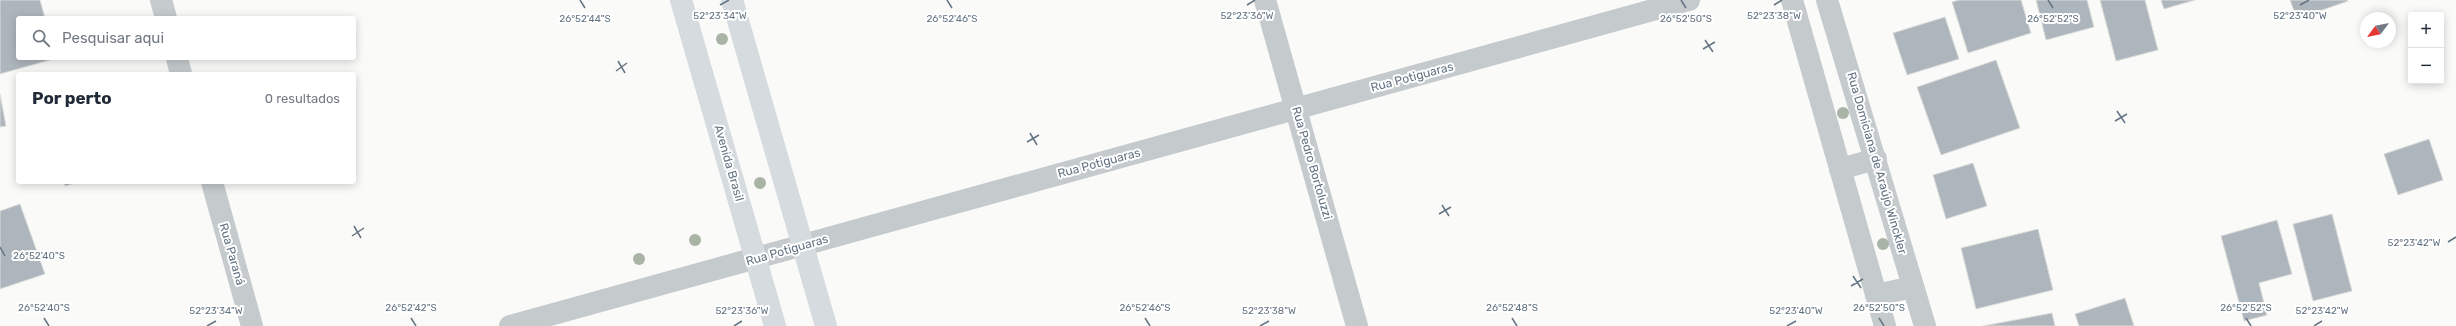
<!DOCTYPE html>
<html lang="pt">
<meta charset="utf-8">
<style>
:root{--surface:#fff;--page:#f6f6f7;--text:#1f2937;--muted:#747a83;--line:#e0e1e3}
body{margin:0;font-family:Rubik,sans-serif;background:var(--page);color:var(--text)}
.controls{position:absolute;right:12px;top:12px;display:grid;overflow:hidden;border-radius:4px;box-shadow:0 2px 10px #0003}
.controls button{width:36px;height:36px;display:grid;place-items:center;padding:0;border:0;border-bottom:1px solid var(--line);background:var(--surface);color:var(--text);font:20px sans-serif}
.compass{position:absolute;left:2360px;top:12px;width:36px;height:36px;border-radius:50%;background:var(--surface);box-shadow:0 2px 10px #0003;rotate:238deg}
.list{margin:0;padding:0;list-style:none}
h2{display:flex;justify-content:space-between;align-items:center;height:52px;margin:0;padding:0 16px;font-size:17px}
h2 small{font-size:13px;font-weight:400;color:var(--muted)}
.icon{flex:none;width:22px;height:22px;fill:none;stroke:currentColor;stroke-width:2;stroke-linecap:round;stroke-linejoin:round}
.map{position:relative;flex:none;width:2456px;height:326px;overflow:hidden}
.search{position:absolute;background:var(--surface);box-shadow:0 2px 10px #0003;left:16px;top:16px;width:340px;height:44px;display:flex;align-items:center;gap:10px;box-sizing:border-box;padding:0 14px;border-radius:4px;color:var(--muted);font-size:15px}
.panel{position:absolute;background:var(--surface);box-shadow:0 2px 10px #0003;left:16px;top:72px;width:340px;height:112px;border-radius:4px}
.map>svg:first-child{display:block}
.building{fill:#aeb6bd;stroke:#dcdcda}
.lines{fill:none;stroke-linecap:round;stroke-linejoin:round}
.minor{stroke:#c5cacd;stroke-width:22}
.secondary{stroke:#d6dbdf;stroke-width:22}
.tree{fill:#a9b4a7}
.ticks{fill:none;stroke:#647483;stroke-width:1.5}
.labels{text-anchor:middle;stroke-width:4;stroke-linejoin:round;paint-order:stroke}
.street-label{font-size:12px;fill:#647483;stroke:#fff}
.ticks-label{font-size:10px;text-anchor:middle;fill:#647483;stroke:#fff;stroke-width:4;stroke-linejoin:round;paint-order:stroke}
</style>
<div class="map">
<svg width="2456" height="326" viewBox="0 0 2456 326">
<rect width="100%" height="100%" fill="#fafaf8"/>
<g class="building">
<polygon points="0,0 40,0 45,18 18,18 18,58 57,58 0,74"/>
<polygon points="1959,0 2021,0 2031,33 1968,53 1952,2"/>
<polygon points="2036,0 2087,0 2094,27 2046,40"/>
<polygon points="2100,0 2145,0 2158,50 2116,61"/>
<polygon points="2161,0 2195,0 2164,9"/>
<polygon points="2290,0 2347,0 2348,1 2297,19"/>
<polygon points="1945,17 1959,59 1907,75 1893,33"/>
<polygon points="1996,60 2020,128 1941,155 1917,87"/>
<polygon points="0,94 6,126 0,127"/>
<polygon points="2429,139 2443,180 2398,195 2384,154"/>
<polygon points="1973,163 1987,206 1946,219 1933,175"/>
<polygon points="64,182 79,182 65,186"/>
<polygon points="20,204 45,274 0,289 0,211"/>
<polygon points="2332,214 2352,291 2313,301 2293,224"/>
<polygon points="2277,220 2292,274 2259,283 2267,315 2244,321 2221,236"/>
<polygon points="2038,229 2053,290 1976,309 1961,248"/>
<polygon points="2125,298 2134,326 2079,326 2075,314"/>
<polygon points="2052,313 2055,326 1983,326"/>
</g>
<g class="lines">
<g class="minor">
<polyline points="161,0 166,18"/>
<polyline points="1265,0 1357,326"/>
<polyline points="1792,0 1885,326"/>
<polyline points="1827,0 1925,326"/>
<polyline points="177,58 181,74"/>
<polyline points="1840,169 1876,159"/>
<polyline points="212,182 252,326"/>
<polyline points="1876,295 1913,287"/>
<polyline points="510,326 1689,0"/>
</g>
<g class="secondary">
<polyline points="681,0 775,326"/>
<polyline points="732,0 826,326"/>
</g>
</g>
<g class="tree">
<circle cx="722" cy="39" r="6"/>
<circle cx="1843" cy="113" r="6"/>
<circle cx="760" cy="183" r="6"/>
<circle cx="695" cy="240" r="6"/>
<circle cx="1883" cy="244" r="6"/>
<circle cx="639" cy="259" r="6"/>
</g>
<path class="ticks" d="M580,0l5,8M947,0l5,8M1681,0l5,8M2048,0l5,8M720,5l9,-5M1247,5l8,-5M1774,5l8,-5M2300,5l9,-5M1705,40l8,12M1703,49l12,-7M618,61l7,12M616,71l11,-8M2117,111l8,12M2115,121l12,-7M1030,133l7,12M1027,142l12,-7M1442,205l7,11M1439,214l12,-7M354,226l7,12M352,236l12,-8M2448,242l8,-5M0,247l5,9M1853,276l8,12M1851,286l12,-7M44,318l5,8M411,318l5,8M1145,318l5,8M1512,318l5,8M1879,318l5,8M2246,318l5,8M207,326l9,-5M734,326l8,-5M1260,326l9,-5M1787,326l9,-5M2314,326l8,-5"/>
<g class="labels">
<g class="street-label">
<text transform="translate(1412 77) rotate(-15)" y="4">Rua Potiguaras</text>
<text transform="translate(729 163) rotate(74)" y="4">Avenida Brasil</text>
<text transform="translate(1099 163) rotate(-15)" y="4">Rua Potiguaras</text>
<text transform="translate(1312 163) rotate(74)" y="4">Rua Pedro Bortoluzzi</text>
<text transform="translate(1877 163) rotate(74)" y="4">Rua Domiciana de Araújo Winckler</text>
<text transform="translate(787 250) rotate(-16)" y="4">Rua Potiguaras</text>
<text transform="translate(232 254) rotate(74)" y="4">Rua Paraná</text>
</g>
</g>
<g class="ticks-label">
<text x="1247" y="19">52°23'36"W</text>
<text x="1774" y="19">52°23'38"W</text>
<text x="720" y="19">52°23'34"W</text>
<text x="2300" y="19">52°23'40"W</text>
<text x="585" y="22">26°52'44"S</text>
<text x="952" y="22">26°52'46"S</text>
<text x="1686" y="22">26°52'50"S</text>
<text x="2053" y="22">26°52'52"S</text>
<text x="2414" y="246">52°23'42"W</text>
<text x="39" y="259">26°52'40"S</text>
<text x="44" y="311">26°52'40"S</text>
<text x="411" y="311">26°52'42"S</text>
<text x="1145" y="311">26°52'46"S</text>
<text x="1512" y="311">26°52'48"S</text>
<text x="1879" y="311">26°52'50"S</text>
<text x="2246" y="311">26°52'52"S</text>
<text x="216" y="314">52°23'34"W</text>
<text x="742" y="314">52°23'36"W</text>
<text x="1269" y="314">52°23'38"W</text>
<text x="1796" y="314">52°23'40"W</text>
<text x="2322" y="314">52°23'42"W</text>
</g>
</svg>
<div class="controls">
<button>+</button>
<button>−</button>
</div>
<svg class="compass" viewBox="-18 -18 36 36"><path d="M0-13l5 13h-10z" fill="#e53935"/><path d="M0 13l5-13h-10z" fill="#747a83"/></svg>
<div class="search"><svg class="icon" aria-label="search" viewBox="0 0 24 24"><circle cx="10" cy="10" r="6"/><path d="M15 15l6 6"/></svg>Pesquisar aqui</div>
<section class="panel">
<h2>Por perto<small>0 resultados</small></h2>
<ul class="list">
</ul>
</section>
</div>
